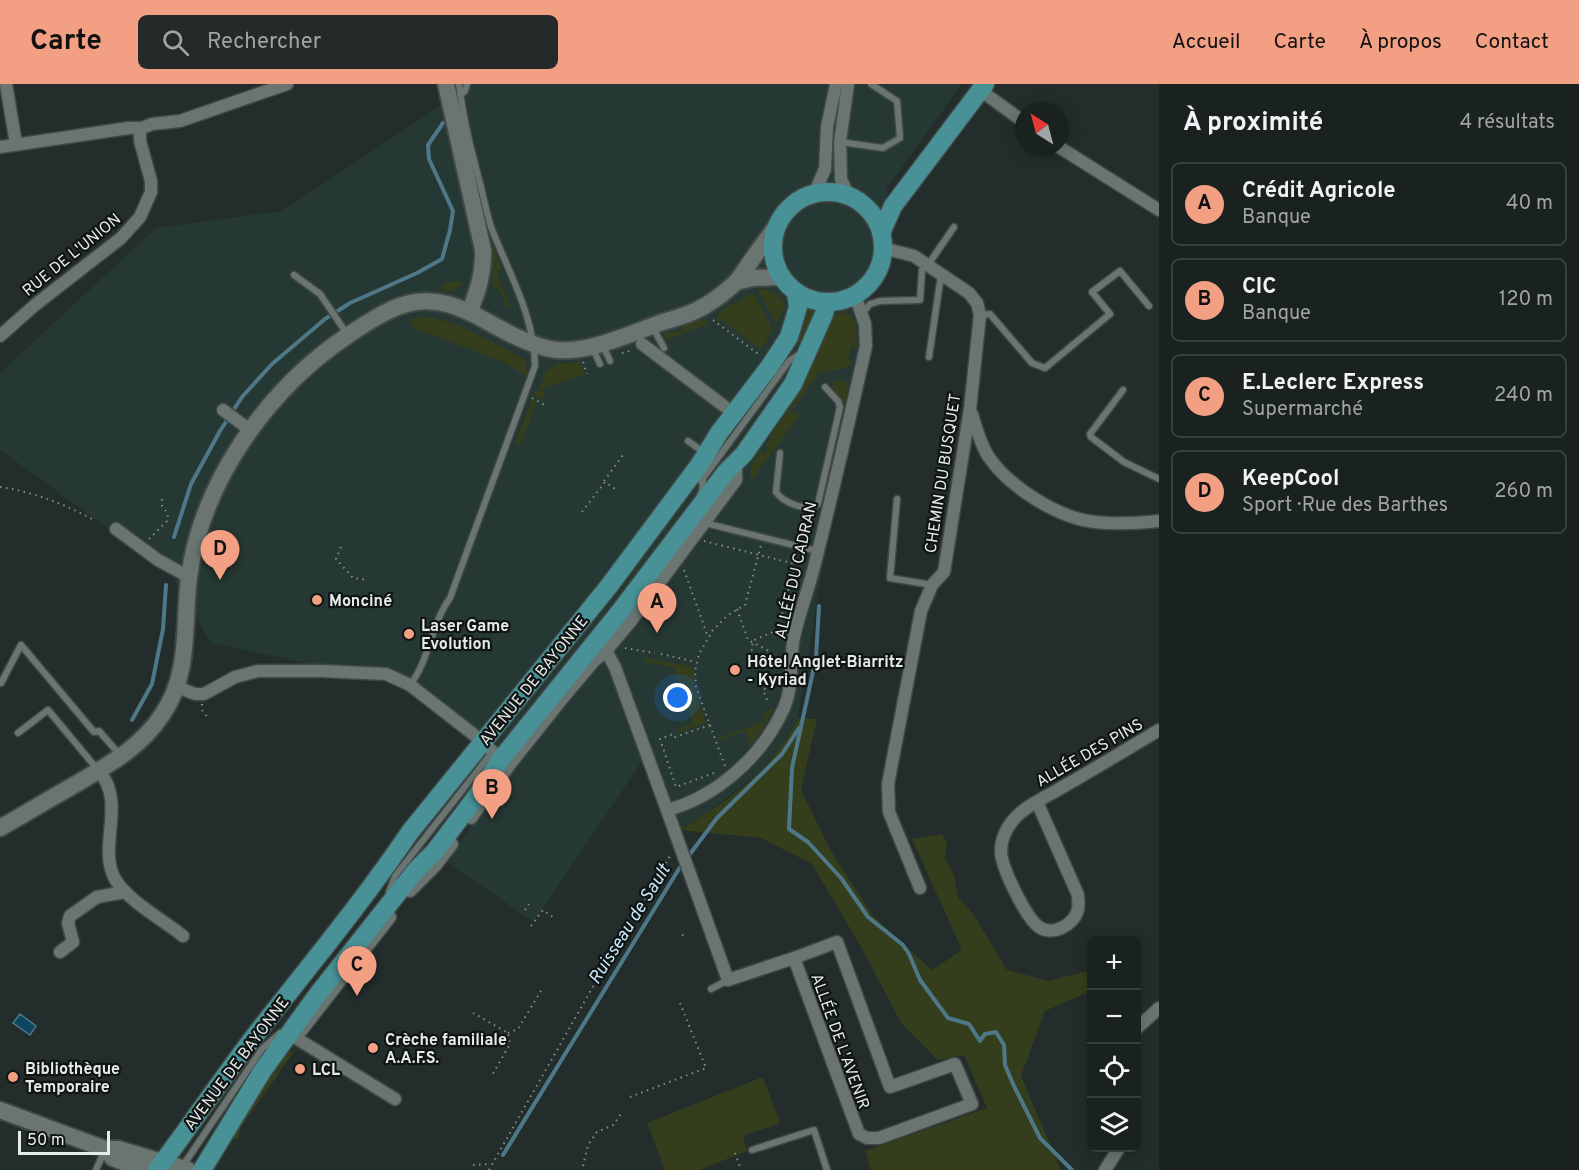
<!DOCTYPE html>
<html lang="fr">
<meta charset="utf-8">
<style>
:root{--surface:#1a2220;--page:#232a29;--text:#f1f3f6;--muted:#9fa4a5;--line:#383f3e;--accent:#f39f83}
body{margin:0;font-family:Overpass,sans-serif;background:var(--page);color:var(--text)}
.controls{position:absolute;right:18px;bottom:18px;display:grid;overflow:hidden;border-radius:9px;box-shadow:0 3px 15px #0003}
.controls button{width:54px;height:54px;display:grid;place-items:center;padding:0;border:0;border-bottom:2px solid var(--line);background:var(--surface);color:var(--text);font:30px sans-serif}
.compass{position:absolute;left:1015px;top:18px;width:54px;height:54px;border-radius:50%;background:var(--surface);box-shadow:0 3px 15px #0003;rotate:324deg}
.scale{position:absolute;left:18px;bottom:15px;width:92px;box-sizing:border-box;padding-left:6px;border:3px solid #e5ebe9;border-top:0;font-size:16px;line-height:21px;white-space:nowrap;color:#e5ebe9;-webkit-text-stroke:4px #101413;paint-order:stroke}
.you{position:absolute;left:678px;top:614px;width:21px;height:21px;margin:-15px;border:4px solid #fff;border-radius:50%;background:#1a73e8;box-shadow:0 0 0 9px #1a73e833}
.badge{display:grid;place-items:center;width:39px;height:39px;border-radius:50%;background:var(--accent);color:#111;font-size:20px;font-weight:700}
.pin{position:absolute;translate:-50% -50px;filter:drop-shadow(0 2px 3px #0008)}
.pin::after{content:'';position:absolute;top:32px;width:21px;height:18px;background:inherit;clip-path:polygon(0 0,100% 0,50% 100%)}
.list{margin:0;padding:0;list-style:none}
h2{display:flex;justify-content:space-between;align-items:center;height:78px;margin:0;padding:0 24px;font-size:26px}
h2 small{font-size:20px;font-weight:400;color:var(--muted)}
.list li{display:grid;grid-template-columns:39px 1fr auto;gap:18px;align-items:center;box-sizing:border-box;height:84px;margin:0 12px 12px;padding:0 12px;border:2px solid var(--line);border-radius:9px}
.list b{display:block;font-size:22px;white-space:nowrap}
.list p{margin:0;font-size:20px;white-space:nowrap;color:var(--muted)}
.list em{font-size:20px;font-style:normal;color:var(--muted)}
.icon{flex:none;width:33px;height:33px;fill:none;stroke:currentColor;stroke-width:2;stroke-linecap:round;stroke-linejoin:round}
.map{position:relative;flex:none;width:1159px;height:1086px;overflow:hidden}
header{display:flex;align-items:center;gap:36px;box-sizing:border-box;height:84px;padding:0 30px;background:var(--accent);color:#111}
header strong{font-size:28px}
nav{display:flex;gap:33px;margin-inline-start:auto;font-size:21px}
.search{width:420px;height:54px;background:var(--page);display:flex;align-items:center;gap:15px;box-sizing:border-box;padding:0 21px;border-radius:9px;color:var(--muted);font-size:22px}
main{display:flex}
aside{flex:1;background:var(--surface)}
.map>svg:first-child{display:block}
.built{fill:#263833}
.green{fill:#343e1c}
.water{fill:#0e465f;stroke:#4e7888;stroke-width:1.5}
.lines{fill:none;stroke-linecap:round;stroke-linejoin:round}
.stream{stroke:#4e7888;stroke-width:4}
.lane-casing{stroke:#404846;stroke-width:9}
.street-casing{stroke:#404846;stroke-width:15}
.secondary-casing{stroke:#404846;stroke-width:20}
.primary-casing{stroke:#404846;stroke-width:21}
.path{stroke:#858d8b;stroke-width:2;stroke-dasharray:1.5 4.5;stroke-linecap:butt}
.lane{stroke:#6a7572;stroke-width:6}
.street{stroke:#6a7572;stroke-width:12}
.secondary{stroke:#6a7572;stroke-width:16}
.primary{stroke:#479197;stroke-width:18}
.poi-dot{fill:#f39f83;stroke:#101413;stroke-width:2}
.labels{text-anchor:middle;stroke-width:4.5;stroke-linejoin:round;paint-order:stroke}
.street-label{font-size:16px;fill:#e5ebe9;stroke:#101413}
.poi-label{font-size:16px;font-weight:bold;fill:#e5ebe9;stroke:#101413;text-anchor:start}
.water-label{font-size:18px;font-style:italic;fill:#c6e9fe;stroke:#101413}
</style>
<header>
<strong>Carte</strong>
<div class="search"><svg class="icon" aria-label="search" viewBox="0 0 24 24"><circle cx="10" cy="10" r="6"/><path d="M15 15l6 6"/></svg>Rechercher</div>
<nav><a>Accueil</a><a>Carte</a><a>À propos</a><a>Contact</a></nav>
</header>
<main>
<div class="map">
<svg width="1159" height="1086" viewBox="0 0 1159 1086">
<rect width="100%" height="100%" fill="#232d2b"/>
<polygon class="built" points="436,0 962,0 887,104 885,135 825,469 798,634 779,666 756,691 707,729 680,746 649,667 534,838 445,777 514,687 434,623 410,601 211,559 171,490 0,366 0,289 156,144 281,127 442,20"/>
<g class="green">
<polygon points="490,154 502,185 496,188 510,221 514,225 506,222 499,206 492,201 493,184 487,155"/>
<polygon points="458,197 464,200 451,208 442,207 443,200"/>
<polygon points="765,205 779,211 785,220 777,240 758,206"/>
<polygon points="753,208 773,245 761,266 722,236 718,238 717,235 719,228"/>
<polygon points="803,224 818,228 800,263 798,260"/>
<polygon points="841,228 851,231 856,241 857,263 851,262 848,276 854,279 840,285 819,289 791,327 791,329 797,329 799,332 751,397 751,381 760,368 764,370 769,363 766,361 771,355 769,353 795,318 789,314 831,234"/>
<path d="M417,233c41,0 74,27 110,43l-2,9 3,1 -1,4 -3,1 -18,-12 -92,-35 -5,-8z"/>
<polygon points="703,235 710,239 666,256 664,249 672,247 673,249 683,246 682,243"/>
<polygon points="580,278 585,290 544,304 542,307 546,310 542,315 533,312 534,308 539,306 546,287 558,280"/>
<polygon points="840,296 849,299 844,323 832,302 833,299"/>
<polygon points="532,315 537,318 521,359 516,361 515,359"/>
<polygon points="646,574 694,583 693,600 706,639 677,649 676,646 693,639 674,583 643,578"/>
<polygon points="774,624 765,641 751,661 745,647 719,656 718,654 765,637 762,629"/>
<path d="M798,634l19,1 -16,71 30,61 42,65 59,54 30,-20 -50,-111 30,-5 5,8 -2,16 9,17 4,22 16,18 33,55 42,11 42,-11 -2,22 -44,19 -24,65 40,94h-190l-6,-19 122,-43 -23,-53 -26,5 -37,-37 -36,-69 -53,-90 -51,-26 -81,-8c35,-21 73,-46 98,-80 8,-9 14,-21 20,-32z"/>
<polygon points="296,965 241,1043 238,1055 230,1055 282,972"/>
<polygon points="763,993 780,1039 743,1052 747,1067 699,1086 665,1086 647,1039"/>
</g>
<polygon class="water" points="20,930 36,942 30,951 13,939"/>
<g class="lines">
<g class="stream">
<polyline points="174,453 191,400 220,347 242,313 272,280 325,235 350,219 417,189 442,175 450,146 453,127 429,75 428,61 443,39"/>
<polyline points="819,522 816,574 792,684 789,745 808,758 841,794 868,833 903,861 909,870 920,896 948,934 969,940 980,957 985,950 996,948 1004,961 1005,981 1013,1000 1040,1054 1072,1086"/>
<polyline points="132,636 152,600 163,545 166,501"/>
<polyline points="687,774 717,734 782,670 799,644"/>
<polyline points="503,1071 682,780"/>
</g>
<defs>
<g id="lane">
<polyline points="461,11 465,7 467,0"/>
<polyline points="840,58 883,64 900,54 897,17 871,0"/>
<polyline points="928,181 954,143"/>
<polyline points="294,191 320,210 347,250"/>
<polyline points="862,230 870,220 880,217 920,216 922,186 925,179"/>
<polyline points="980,231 990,230 1032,279 1045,284 1110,230 1092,208 1120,187 1149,222"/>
<polyline points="652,242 664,264"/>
<polyline points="603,262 610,277"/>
<polyline points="592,263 600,280"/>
<polyline points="929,273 941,191"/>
<polyline points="1123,306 1090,350 1091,353 1124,378 1159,395"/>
<polyline points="688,357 705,369"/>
<path d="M780,369l-4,39c8,11 30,20 42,12l22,-97 -2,-6 -13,-14"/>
<polyline points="701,397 789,277 801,269"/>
<polyline points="700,411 702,408 703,397"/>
<polyline points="897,415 890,494 932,501"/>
<polyline points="705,439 817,467"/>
<polyline points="1,599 21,561 94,648 99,647 120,671"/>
<path d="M410,601c20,-26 21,-61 40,-87l85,-232c0,-49 -27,-95 -44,-139 -4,-13 -7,-27 -10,-40 -9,-34 -18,-68 -22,-103"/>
<polyline points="18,649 48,626 98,686"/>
<polyline points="389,808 395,792 493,667"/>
<polyline points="711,905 728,896"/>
<polyline points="752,1066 814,1046 827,1086"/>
<polyline points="182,1083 262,965 280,949"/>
<polyline points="96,1086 104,1068"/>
</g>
<g id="street">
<polyline points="6,0 16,60"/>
<polyline points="848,0 840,58 841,95 849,113"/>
<polyline points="980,6 1024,38"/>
<polyline points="0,63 129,44 142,44"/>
<polyline points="1059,63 1159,126"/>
<polyline points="814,110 825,85 827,43 836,0"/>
<polyline points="883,164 914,172 969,209 977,219 980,231 970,325 944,488 932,501 921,527 888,700 889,728 920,804"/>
<polyline points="0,252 35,221 121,154 140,133 151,108 151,97 140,57 140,48 142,44 152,40 180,37 287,0"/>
<polyline points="642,260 724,322"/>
<polyline points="223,326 250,346"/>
<path d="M972,330c4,14 8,29 16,42 21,31 70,62 107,66 18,2 45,1 64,-1"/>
<polyline points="116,445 158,476 189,493"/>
<path d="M606,567l9,16 52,143c50,-13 96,-55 117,-102 10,-23 5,-47 10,-71 5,-22 13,-44 19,-66 19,-74 36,-150 53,-225l-1,-22 -10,-29"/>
<polyline points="177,603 195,610 204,610 235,593 258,587 321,587 386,590 410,601 473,650 501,675"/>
<path d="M99,687c28,32 -2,76 16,108 13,22 48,41 68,57"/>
<path d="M1037,718l41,93c0,5 1,10 0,14 -3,15 -25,28 -39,18 -13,-9 -38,-60 -38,-76 0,-12 6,-24 14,-33 12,-13 31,-21 46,-30 33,-19 65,-38 98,-58"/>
<polyline points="667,726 728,896 794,874 859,1050 867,1054 879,1054 972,1020 955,980 890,1003 837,858 794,874"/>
<polyline points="471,734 511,679 566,610 595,576 606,567 631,537 736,396 736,377"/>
<polyline points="410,807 435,782 452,760"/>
<polyline points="60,868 73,858 68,839 70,832 97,813 125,808"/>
<polyline points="1136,945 1159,924"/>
<polyline points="301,947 390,833"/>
<polyline points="296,954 395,1015"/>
<polyline points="1105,1086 1119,1064"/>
</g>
<g id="secondary">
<path d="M446,0l37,166c1,22 -5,40 -13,61"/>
<polyline points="736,198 752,194 782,193"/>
<path d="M0,744c23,-13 46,-27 69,-40 34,-20 71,-39 93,-73 29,-42 21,-90 27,-138 13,-96 79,-188 158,-241 55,-37 80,-49 141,-14 20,11 40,22 62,27 33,7 79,-15 110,-26 12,-4 26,-7 37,-13 13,-6 27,-17 37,-26 7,-7 12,-16 17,-23 9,-13 18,-25 27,-37"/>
<polyline points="0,1026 105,1065 118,1065 188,1086"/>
<polyline points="106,1065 113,1074 143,1086"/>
</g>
<g id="primary">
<circle cx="828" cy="163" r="55"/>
<polyline points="881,149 893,122 985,0"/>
<path d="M157,1086c35,-46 67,-95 103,-141 51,-65 104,-129 150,-197l199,-246 91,-122 19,-31 51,-67 19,-29 9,-30 -2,-15"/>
<polyline points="202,1086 263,986 318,910 416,786 435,767 473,717 501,675 618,530 726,388 744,370 793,300 824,230 827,218"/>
</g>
</defs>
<use href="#lane" class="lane-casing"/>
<use href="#street" class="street-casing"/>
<use href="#secondary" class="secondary-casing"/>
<use href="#primary" class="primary-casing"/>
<g class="path">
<polyline points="713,236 761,272"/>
<polyline points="622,269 633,266"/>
<polyline points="583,278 587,290"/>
<polyline points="532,314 546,322"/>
<polyline points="604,397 623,371"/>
<path d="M0,403c34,5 64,17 94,33"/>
<polyline points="582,428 605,398 618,407"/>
<polyline points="149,455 167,437 168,430 162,422 162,411"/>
<polyline points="704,457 795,480 778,546 754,556 751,564 766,604 763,606 769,620"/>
<polyline points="341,463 336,475 353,494 368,496"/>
<polyline points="684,486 708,553"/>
<polyline points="737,525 748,556 769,567"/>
<polyline points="625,564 655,569"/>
<polyline points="661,570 696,578"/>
<polyline points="202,620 202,626 208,634"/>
<polyline points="710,641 675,653 673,650 660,655 676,703 714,689"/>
<polyline points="725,682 696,603 695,587 699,570 713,546 728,531 745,521 761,461"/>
<polyline points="525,826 529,820"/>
<polyline points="531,842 543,826 554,834 555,833"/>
<polyline points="682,851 688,852"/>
<polyline points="473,929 508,949 510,960 491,993"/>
<polyline points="508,949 518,945 542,905"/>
<polyline points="630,1013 706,984 680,919"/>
<polyline points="735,1069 741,1086"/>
<polyline points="473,1081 491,1080"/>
<polyline points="583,1082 588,1061 597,1048 613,1041 623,1027"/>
<polyline points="489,1086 612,869 631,840 670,772"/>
</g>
<use href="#lane" class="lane"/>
<use href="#street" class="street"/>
<use href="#secondary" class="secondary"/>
<use href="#primary" class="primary"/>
</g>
<g class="poi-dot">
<circle cx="317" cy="516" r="6"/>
<circle cx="409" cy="550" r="6"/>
<circle cx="735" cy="586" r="6"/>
<circle cx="373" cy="964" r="6"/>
<circle cx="300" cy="985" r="6"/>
<circle cx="13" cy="993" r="6"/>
</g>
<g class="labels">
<g class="street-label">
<text transform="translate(71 170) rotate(-39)" y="6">RUE DE L'UNION</text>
<text transform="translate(942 389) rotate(-81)" y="6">CHEMIN DU BUSQUET</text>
<text transform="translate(795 486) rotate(-77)" y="6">ALLÉE DU CADRAN</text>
<text transform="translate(533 596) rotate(-51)" y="6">AVENUE DE BAYONNE</text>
<text transform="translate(1089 668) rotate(-30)" y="6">ALLÉE DES PINS</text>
<text transform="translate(841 957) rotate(70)" y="6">ALLÉE DE L'AVENIR</text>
<text transform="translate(236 979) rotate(-53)" y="6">AVENUE DE BAYONNE</text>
</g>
<g class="poi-label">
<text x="329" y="522">Monciné</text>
<text x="421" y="547">Laser Game<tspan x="421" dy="18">Evolution</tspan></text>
<text x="747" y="583">Hôtel Anglet-Biarritz<tspan x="747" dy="18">- Kyriad</tspan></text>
<text x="385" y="961">Crèche familiale<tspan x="385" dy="18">A.A.F.S.</tspan></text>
<text x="25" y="990">Bibliothèque<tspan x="25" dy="18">Temporaire</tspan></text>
<text x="312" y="991">LCL</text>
</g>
<g class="water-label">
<text transform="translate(629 840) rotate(-58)" y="6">Ruisseau de Sault</text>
</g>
</g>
</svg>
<div class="controls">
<button>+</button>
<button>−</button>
<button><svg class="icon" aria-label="locate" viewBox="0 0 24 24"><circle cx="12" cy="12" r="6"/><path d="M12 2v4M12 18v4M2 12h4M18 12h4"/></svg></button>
<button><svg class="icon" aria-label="layers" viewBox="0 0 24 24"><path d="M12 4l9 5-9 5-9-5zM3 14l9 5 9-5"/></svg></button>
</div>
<svg class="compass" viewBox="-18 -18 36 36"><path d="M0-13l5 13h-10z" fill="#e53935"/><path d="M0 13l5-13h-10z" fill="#9fa4a5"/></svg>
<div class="scale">50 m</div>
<div class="you"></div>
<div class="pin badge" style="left:657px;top:549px">A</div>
<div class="pin badge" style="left:492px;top:735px">B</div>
<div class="pin badge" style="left:357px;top:912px">C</div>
<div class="pin badge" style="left:220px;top:496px">D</div>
</div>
<aside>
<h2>À proximité<small>4 résultats</small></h2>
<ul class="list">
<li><span class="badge">A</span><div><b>Crédit Agricole</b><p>Banque</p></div><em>40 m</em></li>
<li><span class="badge">B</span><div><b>CIC</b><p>Banque</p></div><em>120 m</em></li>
<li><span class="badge">C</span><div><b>E.Leclerc Express</b><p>Supermarché</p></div><em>240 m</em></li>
<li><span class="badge">D</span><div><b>KeepCool</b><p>Sport · Rue des Barthes</p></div><em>260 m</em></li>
</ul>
</aside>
</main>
